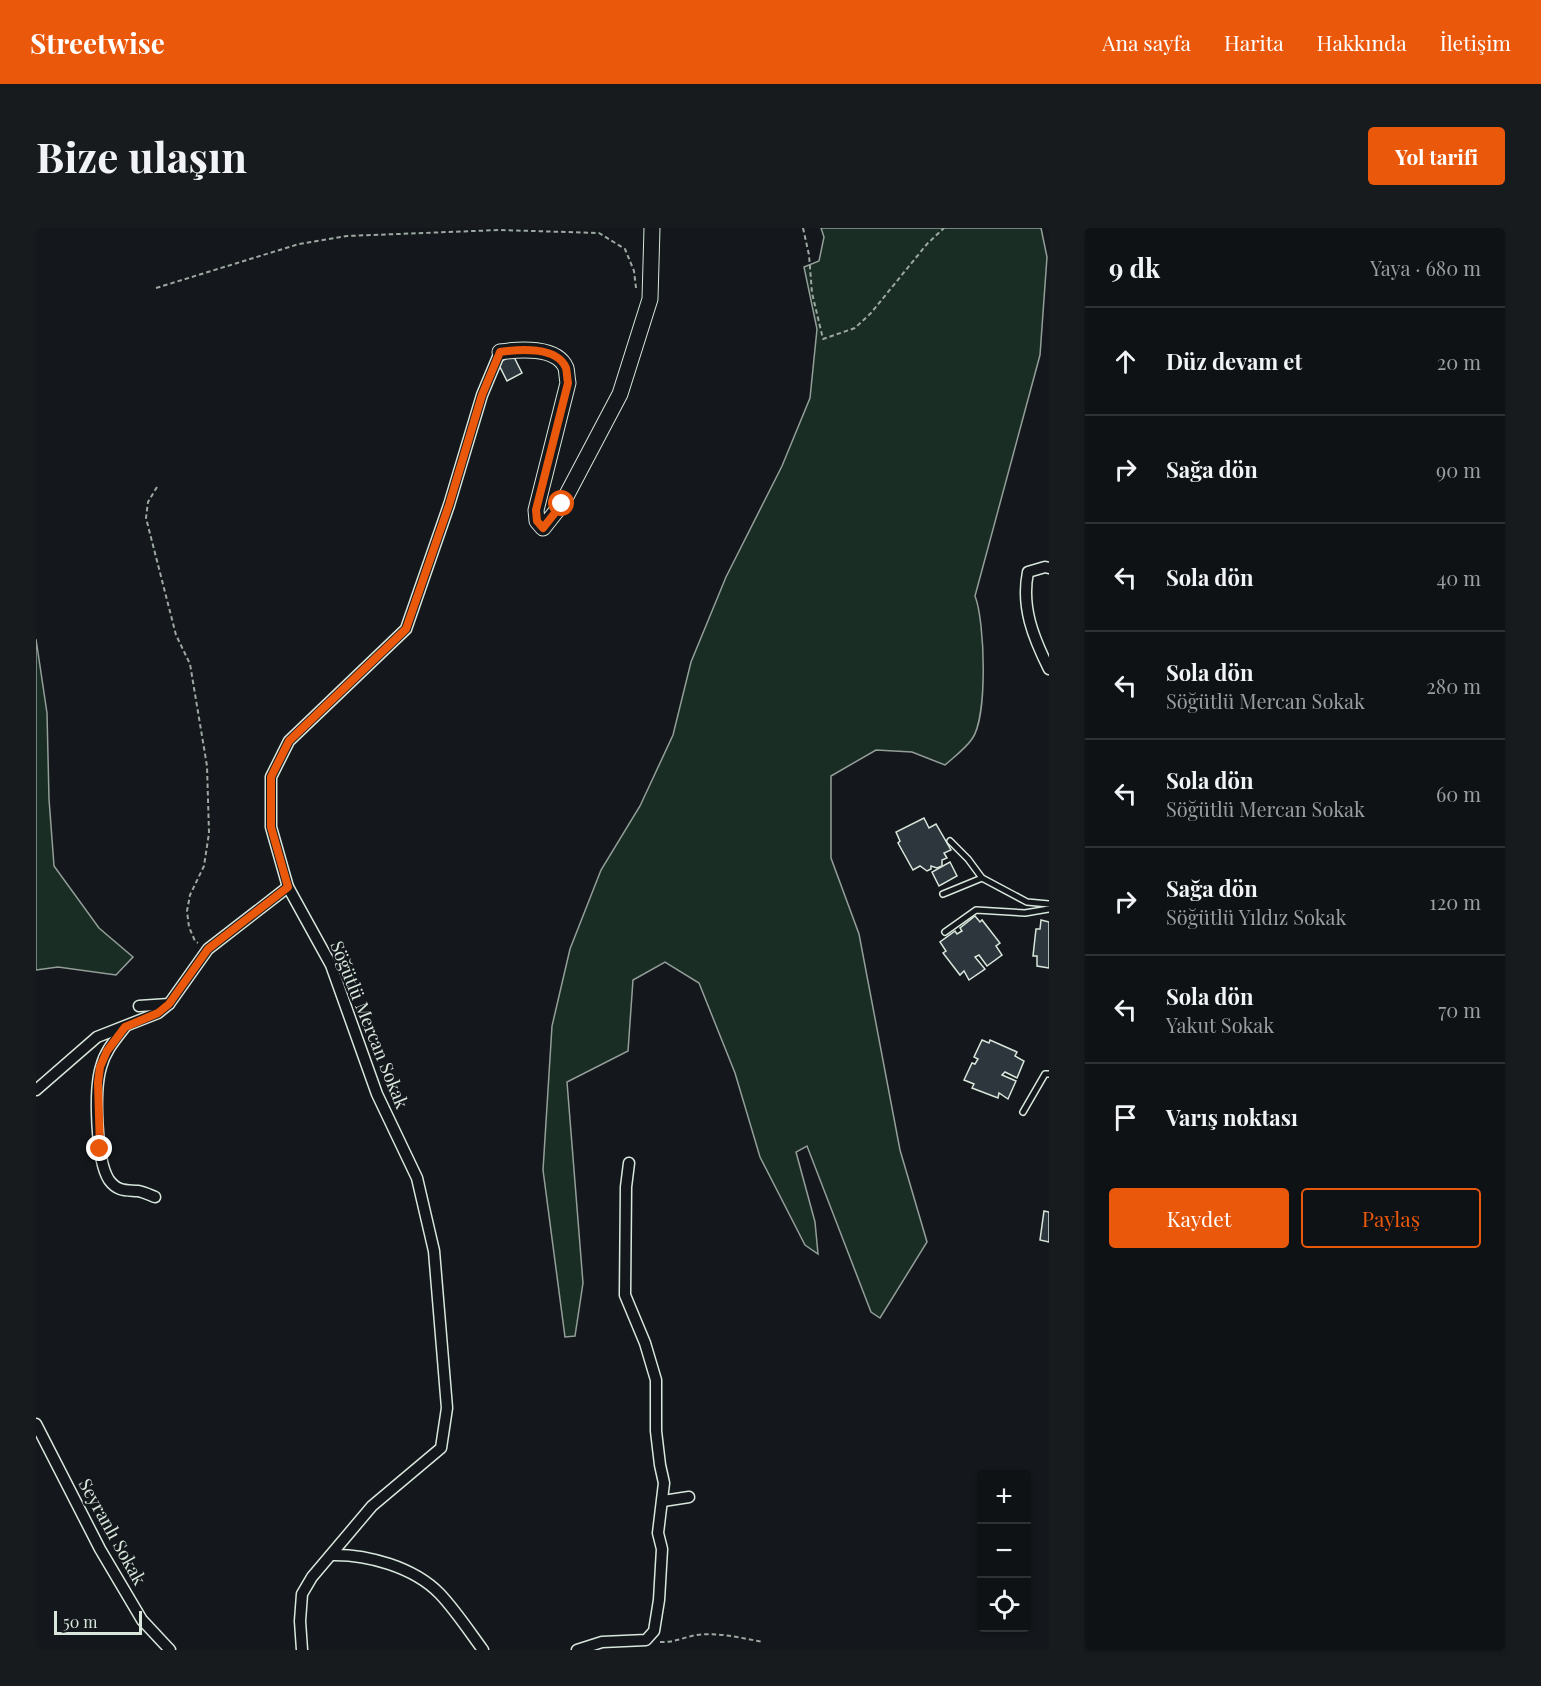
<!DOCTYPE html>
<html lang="tr">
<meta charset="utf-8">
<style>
:root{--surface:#0f1215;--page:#181b1e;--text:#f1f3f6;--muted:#9b9ea0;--line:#2f3234;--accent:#ea580c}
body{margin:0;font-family:"Playfair Display",serif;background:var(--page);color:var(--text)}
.controls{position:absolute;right:18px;bottom:18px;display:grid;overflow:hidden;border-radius:6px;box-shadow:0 2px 4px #0004}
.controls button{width:54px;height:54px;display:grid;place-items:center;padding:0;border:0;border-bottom:2px solid var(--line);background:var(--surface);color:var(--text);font:30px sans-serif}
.scale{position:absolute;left:18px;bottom:15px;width:88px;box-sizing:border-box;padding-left:6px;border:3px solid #d8e6dc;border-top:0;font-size:16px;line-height:21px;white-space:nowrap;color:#d8e6dc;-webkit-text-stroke:4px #14181c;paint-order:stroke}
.stop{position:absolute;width:18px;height:18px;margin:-14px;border:4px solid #ea580c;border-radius:50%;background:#fff}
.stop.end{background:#ea580c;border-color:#fff;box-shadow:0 2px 6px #0008}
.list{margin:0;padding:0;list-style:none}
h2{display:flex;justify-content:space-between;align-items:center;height:78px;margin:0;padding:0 24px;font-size:26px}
h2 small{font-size:20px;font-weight:400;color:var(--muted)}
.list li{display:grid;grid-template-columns:39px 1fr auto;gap:18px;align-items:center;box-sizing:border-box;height:108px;padding:0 24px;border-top:2px solid var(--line)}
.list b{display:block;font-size:22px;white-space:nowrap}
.list p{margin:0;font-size:20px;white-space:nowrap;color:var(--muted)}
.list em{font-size:20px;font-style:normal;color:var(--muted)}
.actions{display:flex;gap:12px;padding:18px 24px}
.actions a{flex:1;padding:14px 0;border:2px solid var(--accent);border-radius:6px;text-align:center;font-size:21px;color:var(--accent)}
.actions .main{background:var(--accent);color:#fff}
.icon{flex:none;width:33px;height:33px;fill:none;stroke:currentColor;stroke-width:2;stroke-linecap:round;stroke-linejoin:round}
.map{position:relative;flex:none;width:1013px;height:1422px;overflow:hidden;border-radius:6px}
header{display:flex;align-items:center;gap:36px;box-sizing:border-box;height:84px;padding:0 30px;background:var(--accent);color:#fff}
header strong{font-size:28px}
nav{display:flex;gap:33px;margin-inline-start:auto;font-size:21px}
.intro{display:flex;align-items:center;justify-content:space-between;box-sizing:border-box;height:144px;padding:0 36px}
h1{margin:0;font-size:42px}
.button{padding:15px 27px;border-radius:6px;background:var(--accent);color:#fff;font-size:21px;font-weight:700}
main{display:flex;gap:36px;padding:0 36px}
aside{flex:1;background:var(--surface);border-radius:6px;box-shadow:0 2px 4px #0004}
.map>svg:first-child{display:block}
.green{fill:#1a2d24;stroke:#939e99;stroke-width:1.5}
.building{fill:#2c363c;stroke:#d8e6dc;stroke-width:1.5}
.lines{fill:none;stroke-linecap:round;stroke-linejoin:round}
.lane-casing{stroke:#d8e6dc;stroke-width:8}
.street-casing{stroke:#d8e6dc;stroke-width:13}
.secondary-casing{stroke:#d8e6dc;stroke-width:17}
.path{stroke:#9da8a2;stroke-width:2;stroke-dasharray:4.5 3;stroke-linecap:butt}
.lane{stroke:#14181c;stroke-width:5}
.street{stroke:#14181c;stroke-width:10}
.secondary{stroke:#14181c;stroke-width:15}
.route{stroke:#ea580c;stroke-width:8}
.labels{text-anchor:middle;stroke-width:4.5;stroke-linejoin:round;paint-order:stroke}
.street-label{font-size:18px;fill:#d8e6dc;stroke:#14181c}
</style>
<header>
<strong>Streetwise</strong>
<nav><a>Ana sayfa</a><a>Harita</a><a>Hakkında</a><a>İletişim</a></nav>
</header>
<div class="intro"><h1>Bize ulaşın</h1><a class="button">Yol tarifi</a></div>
<main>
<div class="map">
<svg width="1013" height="1422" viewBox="0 0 1013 1422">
<rect width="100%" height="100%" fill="#14181c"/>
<g class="green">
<path d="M785,0h220l6,29 -7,98 -65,241c10,25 13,121 -3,143 -7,10 -18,18 -27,26l-33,-13 -36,-2 -45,26v82l28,76 41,216 27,92 -47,76 -9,-6 -64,-166 -11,6 19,70 3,32 -13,-9 -45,-88 -25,-84 -36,-90 -34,-21 -32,18 -5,71 -61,31 16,201 -8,53 -10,1 -22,-167 9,-144 18,-77 31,-79 39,-64 33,-71 18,-73 35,-85 56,-111 28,-68 7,-69 -13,-62 15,-6 5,-24z"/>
<polygon points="0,411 11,485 13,571 18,638 63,700 97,729 80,747 22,739 0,742"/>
</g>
<g class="building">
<polygon points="477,127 486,145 471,153 462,135"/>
<polygon points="888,590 893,600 900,596 915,622 908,625 911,630 906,632 906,638 901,640 895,638 895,641 891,643 884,638 877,642 862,615 864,613 860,604"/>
<polygon points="914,634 921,648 903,658 896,644"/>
<polygon points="939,688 944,694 946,692 964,715 960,718 966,727 951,738 943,727 939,729 949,741 933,752 928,743 924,747 907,725 910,723 904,714 919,703 921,706 926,703 924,700"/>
<polygon points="1005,692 1013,694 1013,740 1001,738 1001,728 997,728 1000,701 1004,701"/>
<polygon points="946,812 953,815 954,812 981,824 979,828 988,833 981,850 969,844 966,847 980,853 972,871 963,865 962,870 936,860 938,856 928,852 936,835 939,836 942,831 938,829"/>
<polygon points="1008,983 1013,984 1013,1014 1004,1012"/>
</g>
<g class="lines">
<defs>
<g id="lane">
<polyline points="914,613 932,631 946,650"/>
<polyline points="907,666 946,650 991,674 1013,676"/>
<polyline points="909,704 940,682 989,685 1013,681"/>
<polyline points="987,884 1009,846 1013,846"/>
</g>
<g id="street">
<path d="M1013,340l-4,-1 -17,5c-7,35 5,65 21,97"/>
<polyline points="103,778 133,776"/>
<path d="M89,799c-10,13 -20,24 -24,40 -7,23 -5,93 8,113 9,12 17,10 29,11 6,1 12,4 17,6"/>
<polyline points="0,862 61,809 122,785 133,776 172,721 252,659"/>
<polyline points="0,1196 64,1321 106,1392 134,1422"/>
<polyline points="627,1273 653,1269"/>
<path d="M295,1327c36,-1 83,12 109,39 16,17 29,37 43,56"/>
<polyline points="266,1422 264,1393 266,1366 276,1349 336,1278 405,1220 411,1180 398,1023 381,950 341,866 295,737 252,659 235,599 235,549 253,513 370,401 413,277 446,167 464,124"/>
<polyline points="541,1422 566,1414 610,1412 618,1403 623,1372 626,1321 622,1305 628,1255 624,1237 620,1203 620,1152 609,1115 589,1067 590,959 593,935"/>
</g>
<path id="secondary" d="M464,124c19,-3 57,-6 66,16 1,4 1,10 2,15l-32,127 1,11 6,7 19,-24 58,-110 30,-95 2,-71"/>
</defs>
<use href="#lane" class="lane-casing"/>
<use href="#street" class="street-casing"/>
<use href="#secondary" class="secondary-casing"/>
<g class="path">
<polyline points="767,0 773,27 776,65 787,111 819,100 835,85 891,16 908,0"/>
<polyline points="120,60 263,16 311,8 463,2 563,5 589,21 598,43 600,60"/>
<polyline points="121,259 112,274 110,290 140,407 154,436 171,538 173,605 168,638 154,667 151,683 153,699 159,713 162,715"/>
<path d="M624,1414c13,1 24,-5 37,-7 21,-3 44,3 66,7"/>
</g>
<use href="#lane" class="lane"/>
<use href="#street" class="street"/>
<use href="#secondary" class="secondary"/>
</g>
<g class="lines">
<path class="route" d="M64,921l-2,-66 2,-16 7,-16 18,-24 33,-14 11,-9 39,-55 80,-62 -17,-60v-50l18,-36 117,-112 43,-124 33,-110 18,-43c19,-3 57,-6 66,16 1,4 1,10 2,15l-32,127 1,11 6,7 19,-24"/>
</g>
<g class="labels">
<g class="street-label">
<text transform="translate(333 797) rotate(68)" y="6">Söğütlü Mercan Sokak</text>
<text transform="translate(76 1304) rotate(61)" y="6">Seyranlı Sokak</text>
</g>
</g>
</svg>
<div class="controls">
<button>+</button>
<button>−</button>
<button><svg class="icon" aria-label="locate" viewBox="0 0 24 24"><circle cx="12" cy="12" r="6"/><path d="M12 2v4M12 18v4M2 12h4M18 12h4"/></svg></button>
</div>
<div class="scale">50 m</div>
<div class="stop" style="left:526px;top:276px"></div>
<div class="stop end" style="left:64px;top:921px"></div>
</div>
<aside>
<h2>9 dk<small>Yaya · 680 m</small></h2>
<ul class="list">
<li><svg class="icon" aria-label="ahead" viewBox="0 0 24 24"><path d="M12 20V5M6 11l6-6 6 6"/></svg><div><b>Düz devam et</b></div><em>20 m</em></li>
<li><svg class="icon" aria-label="right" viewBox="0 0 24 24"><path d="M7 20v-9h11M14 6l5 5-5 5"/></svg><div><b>Sağa dön</b></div><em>90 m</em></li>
<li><svg class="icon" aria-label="left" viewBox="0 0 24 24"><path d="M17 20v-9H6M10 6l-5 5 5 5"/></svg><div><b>Sola dön</b></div><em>40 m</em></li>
<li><svg class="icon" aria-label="left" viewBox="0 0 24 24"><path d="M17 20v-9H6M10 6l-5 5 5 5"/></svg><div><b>Sola dön</b><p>Söğütlü Mercan Sokak</p></div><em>280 m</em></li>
<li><svg class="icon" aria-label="left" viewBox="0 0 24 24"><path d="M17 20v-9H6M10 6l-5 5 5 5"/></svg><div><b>Sola dön</b><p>Söğütlü Mercan Sokak</p></div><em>60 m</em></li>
<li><svg class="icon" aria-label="right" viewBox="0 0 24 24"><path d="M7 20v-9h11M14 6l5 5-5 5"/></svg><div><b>Sağa dön</b><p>Söğütlü Yıldız Sokak</p></div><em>120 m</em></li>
<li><svg class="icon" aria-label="left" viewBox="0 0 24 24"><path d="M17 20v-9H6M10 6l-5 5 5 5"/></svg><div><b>Sola dön</b><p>Yakut Sokak</p></div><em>70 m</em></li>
<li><svg class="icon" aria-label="arrive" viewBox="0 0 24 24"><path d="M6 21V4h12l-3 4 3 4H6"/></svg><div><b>Varış noktası</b></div></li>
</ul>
<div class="actions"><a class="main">Kaydet</a><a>Paylaş</a></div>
</aside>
</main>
